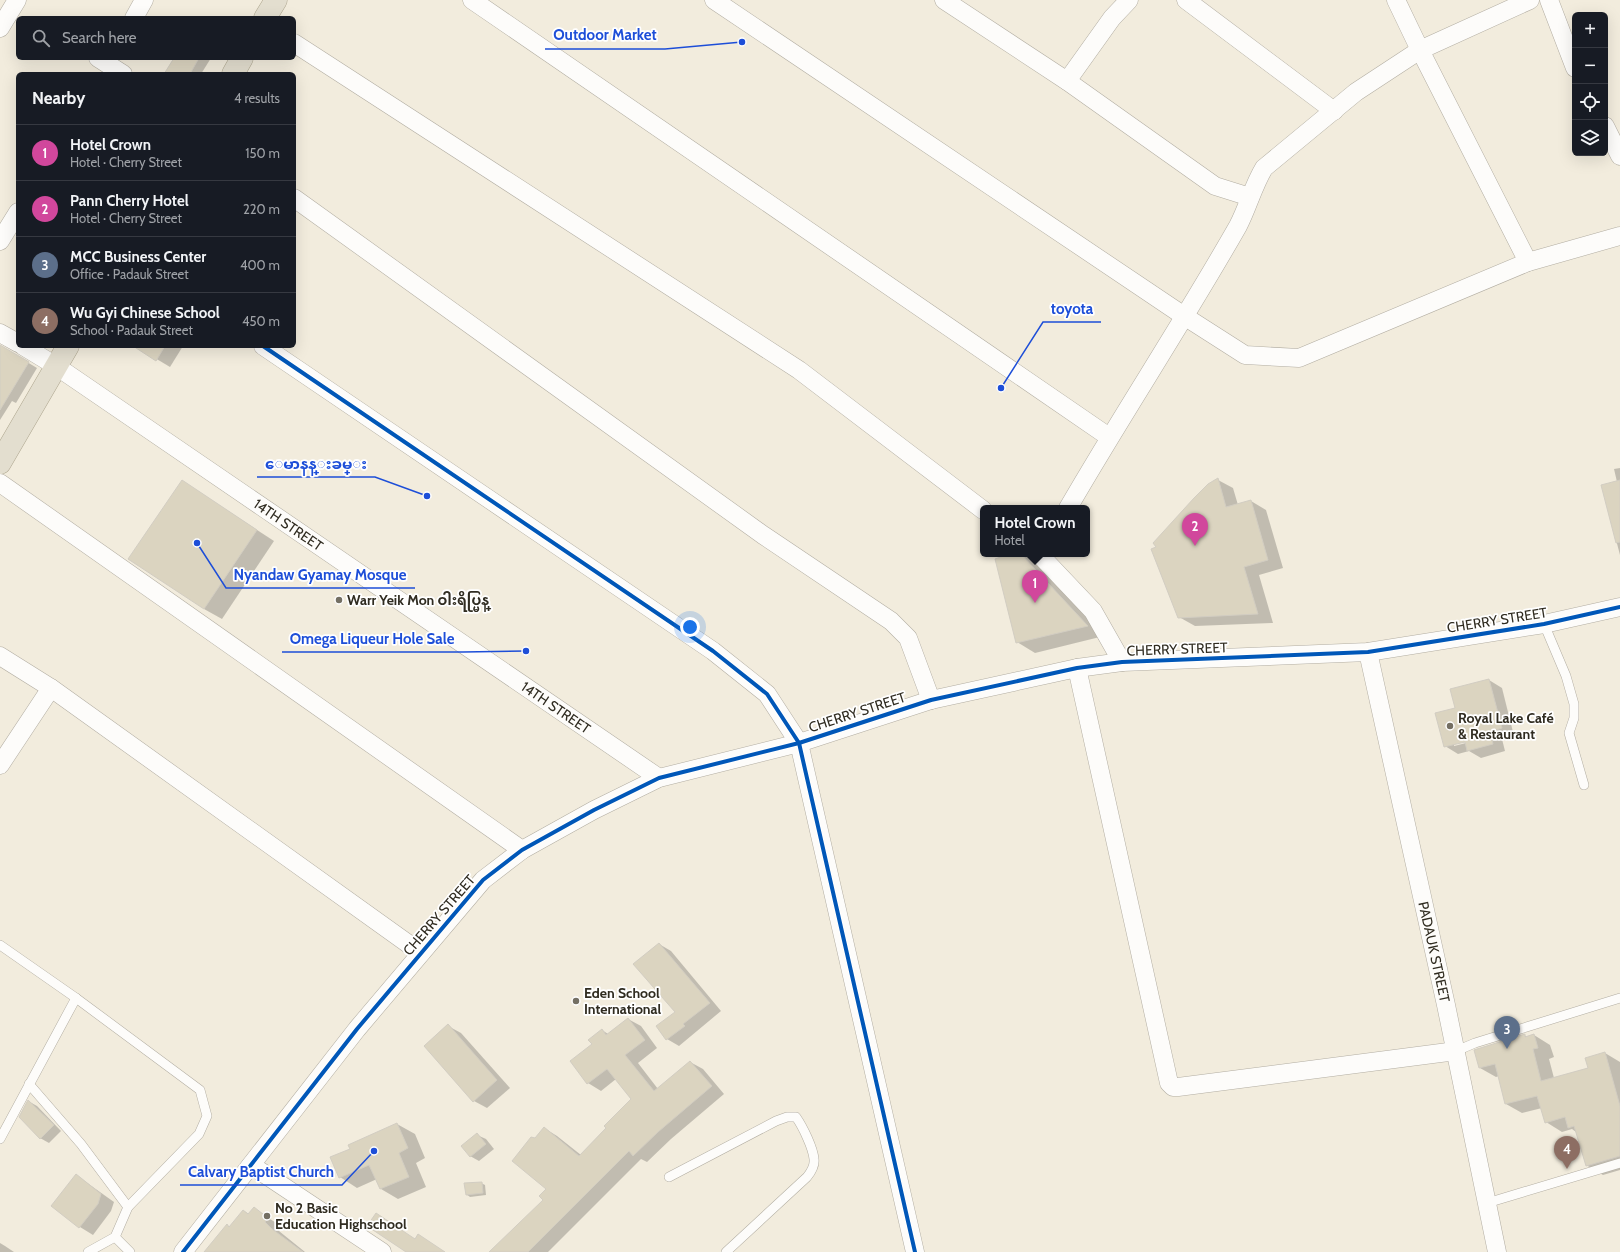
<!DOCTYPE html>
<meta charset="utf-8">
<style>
:root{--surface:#171b24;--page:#20242c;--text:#f1f3f6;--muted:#9ea1a6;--line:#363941;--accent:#746f63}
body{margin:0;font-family:Cabin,"Noto Sans Myanmar",sans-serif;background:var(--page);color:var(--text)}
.controls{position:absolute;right:12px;top:12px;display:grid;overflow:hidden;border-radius:6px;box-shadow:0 4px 16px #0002}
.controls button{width:36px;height:36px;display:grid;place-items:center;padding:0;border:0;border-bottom:1px solid var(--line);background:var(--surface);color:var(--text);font:20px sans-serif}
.you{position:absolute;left:690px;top:627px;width:14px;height:14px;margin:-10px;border:3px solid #fff;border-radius:50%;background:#1a73e8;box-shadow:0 0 0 6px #1a73e833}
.badge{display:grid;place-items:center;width:26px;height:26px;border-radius:50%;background:var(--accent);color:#fff;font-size:13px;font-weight:700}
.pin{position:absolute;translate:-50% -33px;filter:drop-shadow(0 1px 2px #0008)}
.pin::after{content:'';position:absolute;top:21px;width:14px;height:12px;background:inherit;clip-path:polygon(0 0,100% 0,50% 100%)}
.popup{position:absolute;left:980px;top:505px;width:110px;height:52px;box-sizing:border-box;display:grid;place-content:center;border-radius:6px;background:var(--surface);filter:drop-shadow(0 1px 3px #0005);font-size:13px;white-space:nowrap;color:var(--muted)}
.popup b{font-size:15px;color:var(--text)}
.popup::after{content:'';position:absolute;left:50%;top:100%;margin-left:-8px;border:8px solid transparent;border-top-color:var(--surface)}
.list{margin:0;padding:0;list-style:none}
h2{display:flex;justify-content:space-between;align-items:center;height:52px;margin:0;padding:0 16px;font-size:17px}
h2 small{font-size:13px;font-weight:400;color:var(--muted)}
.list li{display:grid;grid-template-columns:26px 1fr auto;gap:12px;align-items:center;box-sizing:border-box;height:56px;padding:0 16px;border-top:1px solid var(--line)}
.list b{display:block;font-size:15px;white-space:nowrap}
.list p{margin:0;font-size:13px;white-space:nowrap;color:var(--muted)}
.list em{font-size:13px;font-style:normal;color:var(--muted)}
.icon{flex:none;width:22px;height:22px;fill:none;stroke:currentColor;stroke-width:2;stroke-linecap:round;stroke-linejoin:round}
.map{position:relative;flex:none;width:1620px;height:1252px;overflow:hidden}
.search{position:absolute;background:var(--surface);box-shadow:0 4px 16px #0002;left:16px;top:16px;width:280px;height:44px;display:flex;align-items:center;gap:10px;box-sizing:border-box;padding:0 14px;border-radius:6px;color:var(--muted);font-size:15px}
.panel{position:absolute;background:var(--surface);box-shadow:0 4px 16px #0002;left:16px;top:72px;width:280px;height:276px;border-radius:6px}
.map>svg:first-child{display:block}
.shadow{fill:#0003;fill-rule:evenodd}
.building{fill:#dbd4c0;stroke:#d2cdc2}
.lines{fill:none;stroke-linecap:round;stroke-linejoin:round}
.service-casing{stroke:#b2ada2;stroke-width:10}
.minor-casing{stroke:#b2ada2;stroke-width:19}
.trunk-casing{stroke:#ada58e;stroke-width:23}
.service{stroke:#fdfcfa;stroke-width:9}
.minor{stroke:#fdfcfa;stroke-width:18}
.trunk{stroke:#e3decf;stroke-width:22}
.cycleway-casing{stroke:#fff;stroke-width:6}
.cycleway{stroke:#0057b8;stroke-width:4}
.poi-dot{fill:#746f63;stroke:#fff;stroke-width:1.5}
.labels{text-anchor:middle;stroke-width:3.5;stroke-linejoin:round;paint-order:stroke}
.street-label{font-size:14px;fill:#302c21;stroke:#fff}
.poi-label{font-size:14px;font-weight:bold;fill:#302c21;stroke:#fff;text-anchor:start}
.leader{fill:none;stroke:#1d4ed8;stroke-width:1.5}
.callout-dot{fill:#1d4ed8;stroke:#fff;stroke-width:1.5}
.callout-label{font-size:15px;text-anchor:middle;font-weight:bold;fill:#1d4ed8;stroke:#fff;stroke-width:3.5;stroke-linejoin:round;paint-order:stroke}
</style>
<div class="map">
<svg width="1620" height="1252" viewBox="0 0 1620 1252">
<rect width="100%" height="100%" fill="#f2ecdd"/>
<g class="shadow">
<polygon points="174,58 211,58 201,74 165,74"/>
<polygon points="135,346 183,346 170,367"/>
<polygon points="2,347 37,368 16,403 12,401 0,420 0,350"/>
<polygon points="1620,468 1620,555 1602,486 1617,482 1614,469"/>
<polygon points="1218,480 1233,488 1238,505 1251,501 1266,510 1283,568 1259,575 1273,623 1195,626 1179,617 1157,547"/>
<polygon points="182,481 274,541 222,619 204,609"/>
<polygon points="1013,554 1022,554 1036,562 1104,636 1035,653 1017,642"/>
<path d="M1489,680l13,8 12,48 -12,3 3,12 -24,7 -12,-7 -11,3 -13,-8 11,-37zM1469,740l1,2 -16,4v-3z"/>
<polygon points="659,944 671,951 721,1011 679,1046 667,1039 676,1013"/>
<polygon points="628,1019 641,1026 657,1048 638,1063 658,1089 690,1062 703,1069 724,1094 671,1139 647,1162 641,1159 548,1252 491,1252 545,1200 548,1189 535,1139 544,1128 557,1136 581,1155 632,1100 616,1079 601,1091 588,1083 571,1062 593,1045 602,1030 608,1034"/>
<polygon points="448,1026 461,1033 510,1088 487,1108 474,1101"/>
<polygon points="1524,1035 1528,1037 1534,1035 1550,1045 1554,1057 1549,1059 1554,1078 1589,1068 1605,1053 1620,1062 1620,1170 1603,1175 1586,1165 1576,1132 1572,1129 1562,1132 1546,1122 1542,1108 1522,1113 1506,1104 1499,1076 1496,1077 1480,1068"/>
<polygon points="28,1101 37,1106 61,1131 49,1143 40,1138"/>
<polygon points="397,1124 415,1134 425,1158 416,1163 426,1187 398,1199 381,1189 377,1179 357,1188 340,1177 351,1149"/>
<polygon points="477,1135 486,1139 494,1149 479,1161 470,1156"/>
<polygon points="76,1175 114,1202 111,1211 93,1235 80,1227"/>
<polygon points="481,1183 485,1185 486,1195 470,1197 466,1194"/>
<polygon points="254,1208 282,1227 279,1231 305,1252 205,1252 227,1226 230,1227 244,1211 249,1214"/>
<polygon points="0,1243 5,1246 14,1252 0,1252"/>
</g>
<g class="building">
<polygon points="174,58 199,58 190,74 164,74"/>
<polygon points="0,345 29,362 0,410"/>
<polygon points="133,346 165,346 156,361"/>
<polygon points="1218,478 1226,507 1251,500 1268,560 1244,567 1258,614 1178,618 1151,549 1156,547 1153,543 1194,498 1208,484"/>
<polygon points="182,480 257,530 204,609 128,559"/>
<polygon points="1620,480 1620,542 1616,543 1601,485"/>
<polygon points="1009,554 1021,554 1088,626 1016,643 995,559"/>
<polygon points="1489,679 1502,728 1490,732 1493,744 1467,751 1465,742 1444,747 1435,713 1455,708 1450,689"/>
<polygon points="659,943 710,1003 683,1024 685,1026 666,1040 656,1026 675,1012 633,964"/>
<polygon points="628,1018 645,1040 625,1055 654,1091 690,1061 712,1086 658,1132 633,1156 629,1151 528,1252 489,1252 543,1200 539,1196 546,1189 512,1161 531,1137 535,1138 544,1127 579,1156 606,1128 604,1126 631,1099 607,1069 587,1084 570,1061 592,1044 588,1040 602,1029 606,1035"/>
<polygon points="448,1024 497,1080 473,1102 424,1046"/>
<polygon points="1525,1034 1525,1037 1534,1034 1538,1048 1533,1049 1541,1081 1588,1068 1585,1058 1605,1052 1620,1106 1620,1156 1586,1166 1574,1126 1568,1128 1565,1117 1545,1123 1537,1096 1505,1104 1495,1064 1479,1068 1474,1050"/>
<polygon points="28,1100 54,1125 40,1139 19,1117"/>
<polygon points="397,1123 408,1148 399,1153 409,1177 380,1189 369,1165 339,1178 330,1157 350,1149 348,1145"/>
<polygon points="477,1133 486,1144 470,1157 461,1146"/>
<polygon points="76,1174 101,1194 98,1204 79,1228 51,1206"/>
<polygon points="482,1182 483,1193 466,1195 464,1183"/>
<polygon points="254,1207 268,1218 265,1222 272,1229 303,1252 204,1252 227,1224 229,1227 243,1210 248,1214"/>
<polygon points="376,1213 415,1239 418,1234 445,1252 406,1252 367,1226"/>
</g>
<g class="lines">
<defs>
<g id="service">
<polyline points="1544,624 1566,676 1574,704 1574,718 1569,733 1584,785"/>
<polyline points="0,945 76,998 200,1090 207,1116 199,1134 128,1207 115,1237 88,1252"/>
<polyline points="1456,1051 1475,1043 1620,998"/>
<polyline points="29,1084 81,1144 128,1207"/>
<polyline points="0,1139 76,998"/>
<path d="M669,1177l107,-56 11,-4h9c7,10 17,31 18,42 1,7 -3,13 -7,18l-81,75"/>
<polyline points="1487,1203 1620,1163"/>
<polyline points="115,1237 130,1252"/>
</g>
<g id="minor">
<polyline points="472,0 1109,437"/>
<polyline points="714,0 1184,316 1245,355 1299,358 1528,262 1620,236"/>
<polyline points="944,0 1067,81 1215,186 1250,197"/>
<polyline points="1186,0 1334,111"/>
<polyline points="1396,0 1420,50 1528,262"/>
<polyline points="1549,0 1575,68"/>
<polyline points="134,18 144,0"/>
<polyline points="0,28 17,0"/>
<polyline points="294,43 799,370 983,510"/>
<polyline points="98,58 123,74"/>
<polyline points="1067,81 1112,18 1129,0"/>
<polyline points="1605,126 1620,156"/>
<polyline points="294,198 763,535 891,621 908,638 931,700"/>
<polyline points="0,241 18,212"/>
<polyline points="0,333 18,343"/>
<path id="s1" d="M23,346l33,20 603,412"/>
<polyline points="263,346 713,651 767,694 799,743 915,1252"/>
<polyline points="0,483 522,850"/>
<path d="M1068,508c55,-95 116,-187 170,-282 10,-19 15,-40 26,-58l92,-76 64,-42 110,-50"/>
<polyline points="1039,554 1093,611 1122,662"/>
<path id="s2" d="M1368,652l78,353 51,247"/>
<polyline points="0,656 51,688 421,953"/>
<polyline points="1077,668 1169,1083 1173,1087 1178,1087 1456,1051"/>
<polyline points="0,765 51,688"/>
<polyline points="251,1165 382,1252"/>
<polyline points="183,1252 357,1029 483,880 522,850 594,810 659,778 799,743 931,700 1077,668 1122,662 1368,652 1544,624 1620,607"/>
</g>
<g id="trunk">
<polyline points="265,18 276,0"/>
<polyline points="233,74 242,58"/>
<polyline points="0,463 68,346"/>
</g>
</defs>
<use href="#service" class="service-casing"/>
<use href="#minor" class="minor-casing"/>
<use href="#trunk" class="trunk-casing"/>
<use href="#service" class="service"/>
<use href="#minor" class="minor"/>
<use href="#trunk" class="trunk"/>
<defs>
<g id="cycleway">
<polyline points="263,346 713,651 767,694 799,743 915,1252"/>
<polyline points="183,1252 357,1029 483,880 522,850 594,810 659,778 799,743 931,700 1077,668 1122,662 1368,652 1544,624 1620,607"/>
</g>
</defs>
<use href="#cycleway" class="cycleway-casing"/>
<use href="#cycleway" class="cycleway"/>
</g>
<g class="poi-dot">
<circle cx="339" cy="600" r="4"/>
<circle cx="1450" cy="726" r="4"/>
<circle cx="576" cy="1001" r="4"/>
<circle cx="267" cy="1216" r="4"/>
</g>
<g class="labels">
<g class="street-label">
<text dy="5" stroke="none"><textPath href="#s1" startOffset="320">14TH STREET</textPath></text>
<text transform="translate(1497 620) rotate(-9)" y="5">CHERRY STREET</text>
<text transform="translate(1177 649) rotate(-2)" y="5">CHERRY STREET</text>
<text dy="5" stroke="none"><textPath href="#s1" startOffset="644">14TH STREET</textPath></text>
<text transform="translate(857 712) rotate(-18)" y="5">CHERRY STREET</text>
<text transform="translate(439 915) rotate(-49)" y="5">CHERRY STREET</text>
<text dy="5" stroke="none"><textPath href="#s2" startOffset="307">PADAUK STREET</textPath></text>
</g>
<g class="poi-label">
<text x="347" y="605">Warr Yeik Mon ဝါးရိပ္မြန္</text>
<text x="1458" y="723">Royal Lake Café<tspan x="1458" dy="16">&amp; Restaurant</tspan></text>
<text x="584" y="998">Eden School<tspan x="584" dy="16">International</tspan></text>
<text x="275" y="1213">No 2 Basic<tspan x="275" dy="16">Education Highschool</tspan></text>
</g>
</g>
<path class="leader" d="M742 42L665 49H545M1001 388L1043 322H1101M427 496L375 477H257M197 543L226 588H415M526 651L463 652H282M374 1151L342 1185H180"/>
<g class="callout-dot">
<circle cx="742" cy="42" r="4"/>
<circle cx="1001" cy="388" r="4"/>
<circle cx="427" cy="496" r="4"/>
<circle cx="197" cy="543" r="4"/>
<circle cx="526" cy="651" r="4"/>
<circle cx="374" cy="1151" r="4"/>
</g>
<g class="callout-label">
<text x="605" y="40">Outdoor Market</text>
<text x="1072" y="314">toyota</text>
<text x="316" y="469">ေမာနန္းခမ္း</text>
<text x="320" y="580">Nyandaw Gyamay Mosque</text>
<text x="372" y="644">Omega Liqueur Hole Sale</text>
<text x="261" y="1177">Calvary Baptist Church</text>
</g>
</svg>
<div class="controls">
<button>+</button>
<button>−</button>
<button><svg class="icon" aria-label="locate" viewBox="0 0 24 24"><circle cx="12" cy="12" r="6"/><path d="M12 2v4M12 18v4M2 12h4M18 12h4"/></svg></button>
<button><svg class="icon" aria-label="layers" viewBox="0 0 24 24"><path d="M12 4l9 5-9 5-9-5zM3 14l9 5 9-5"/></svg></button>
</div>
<div class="you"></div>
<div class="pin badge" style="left:1035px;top:603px;background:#d1479c">1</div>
<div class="popup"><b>Hotel Crown</b>Hotel</div>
<div class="pin badge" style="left:1195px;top:546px;background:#d1479c">2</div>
<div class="pin badge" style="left:1507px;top:1049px;background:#5c6f8a">3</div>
<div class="pin badge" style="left:1567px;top:1169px;background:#8d6e63">4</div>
<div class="search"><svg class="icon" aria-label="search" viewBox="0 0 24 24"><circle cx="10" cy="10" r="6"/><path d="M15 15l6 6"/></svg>Search here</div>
<section class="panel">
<h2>Nearby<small>4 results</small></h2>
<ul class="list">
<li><span class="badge" style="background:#d1479c">1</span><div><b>Hotel Crown</b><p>Hotel · Cherry Street</p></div><em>150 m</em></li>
<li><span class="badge" style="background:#d1479c">2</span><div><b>Pann Cherry Hotel</b><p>Hotel · Cherry Street</p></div><em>220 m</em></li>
<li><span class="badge" style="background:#5c6f8a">3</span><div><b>MCC Business Center</b><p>Office · Padauk Street</p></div><em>400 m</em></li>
<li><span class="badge" style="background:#8d6e63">4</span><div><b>Wu Gyi Chinese School</b><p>School · Padauk Street</p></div><em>450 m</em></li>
</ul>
</section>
</div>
